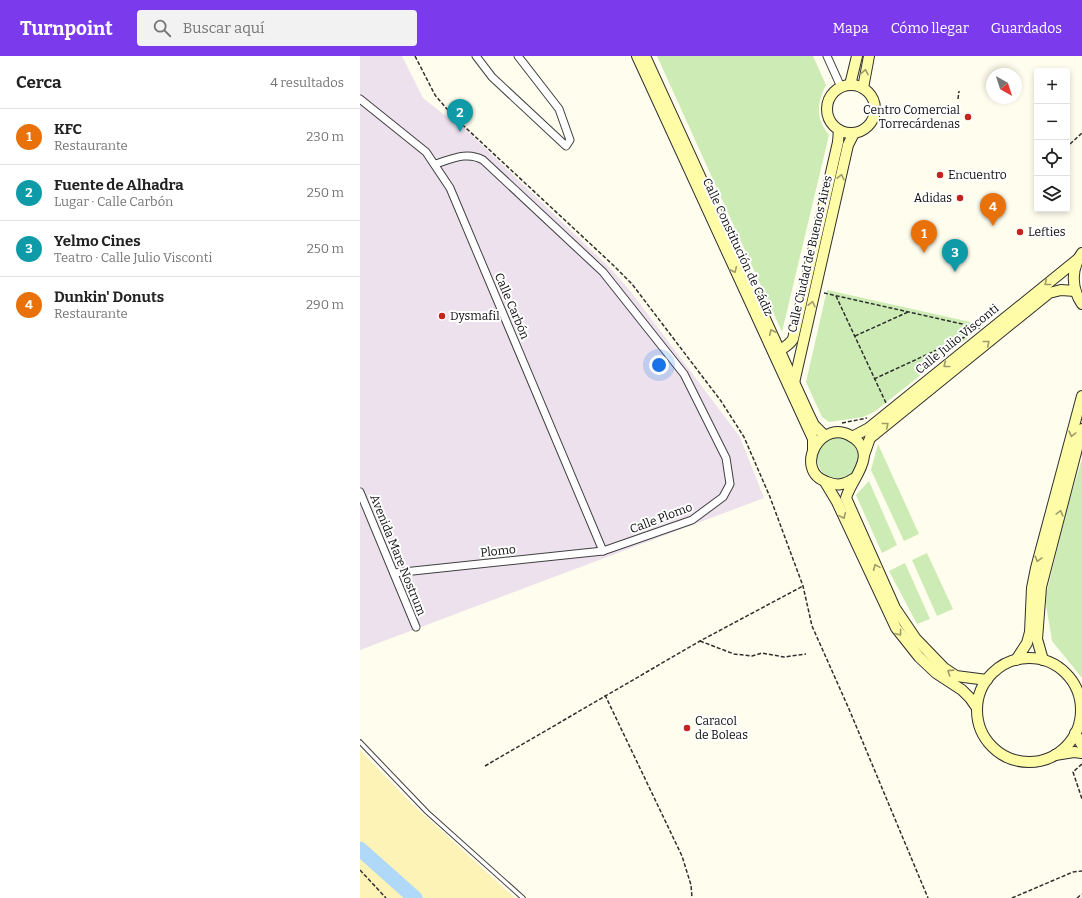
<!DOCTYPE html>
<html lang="es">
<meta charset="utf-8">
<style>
:root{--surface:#fff;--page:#f2f2f2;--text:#222;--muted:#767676;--line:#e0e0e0;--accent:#7c3aed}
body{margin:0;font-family:Bitter,serif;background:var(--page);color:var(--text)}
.controls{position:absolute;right:12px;top:12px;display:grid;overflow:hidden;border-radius:4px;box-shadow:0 2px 6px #0003}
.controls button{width:36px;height:36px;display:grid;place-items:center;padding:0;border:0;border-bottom:1px solid var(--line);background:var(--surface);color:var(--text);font:20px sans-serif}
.compass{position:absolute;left:626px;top:12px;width:36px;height:36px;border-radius:50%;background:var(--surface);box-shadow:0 2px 6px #0003;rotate:141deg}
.you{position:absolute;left:299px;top:309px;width:14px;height:14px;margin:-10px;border:3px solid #fff;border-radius:50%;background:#1a73e8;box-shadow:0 0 0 6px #1a73e833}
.badge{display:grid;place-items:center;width:26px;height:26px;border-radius:50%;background:var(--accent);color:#fff;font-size:13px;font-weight:700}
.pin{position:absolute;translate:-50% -33px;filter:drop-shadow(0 1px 2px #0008)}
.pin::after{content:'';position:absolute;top:21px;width:14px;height:12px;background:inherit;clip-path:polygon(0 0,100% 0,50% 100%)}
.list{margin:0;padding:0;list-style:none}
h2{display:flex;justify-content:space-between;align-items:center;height:52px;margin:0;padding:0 16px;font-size:17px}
h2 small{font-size:13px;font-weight:400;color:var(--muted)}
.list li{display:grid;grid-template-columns:26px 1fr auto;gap:12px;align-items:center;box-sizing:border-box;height:56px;padding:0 16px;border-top:1px solid var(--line)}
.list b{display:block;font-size:15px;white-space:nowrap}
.list p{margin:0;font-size:13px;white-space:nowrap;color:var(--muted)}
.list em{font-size:13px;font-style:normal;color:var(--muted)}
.icon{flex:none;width:22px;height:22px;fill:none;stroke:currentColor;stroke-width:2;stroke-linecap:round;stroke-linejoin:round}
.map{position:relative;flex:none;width:722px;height:842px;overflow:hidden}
header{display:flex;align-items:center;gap:24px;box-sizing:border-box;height:56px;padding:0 20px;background:var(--accent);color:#fff}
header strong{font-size:19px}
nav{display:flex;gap:22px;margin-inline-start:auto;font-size:14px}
.search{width:280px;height:36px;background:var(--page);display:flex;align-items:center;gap:10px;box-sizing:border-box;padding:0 14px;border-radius:4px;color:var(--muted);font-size:15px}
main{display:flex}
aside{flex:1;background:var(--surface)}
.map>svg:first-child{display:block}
.industrial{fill:#ece1ed}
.green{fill:#cdecb5}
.sand{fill:#fef3b7}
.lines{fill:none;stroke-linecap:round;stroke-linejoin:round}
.river{stroke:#afd8f9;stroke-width:15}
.lane-casing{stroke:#404040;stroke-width:5.5}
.street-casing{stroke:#404040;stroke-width:9}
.secondary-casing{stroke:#2f2f2f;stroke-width:12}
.path{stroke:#2f2f2f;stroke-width:1.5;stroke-dasharray:4 2;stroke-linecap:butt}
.lane{stroke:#fff;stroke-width:3.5}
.street{stroke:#fff;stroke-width:7}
.secondary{stroke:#fffca8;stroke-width:10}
.oneway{stroke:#9e9c6a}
.poi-dot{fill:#c5231e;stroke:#fff;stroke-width:1.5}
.labels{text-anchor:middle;stroke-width:4;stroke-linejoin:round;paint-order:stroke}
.poi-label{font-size:12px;fill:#0d0d0d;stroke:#fff;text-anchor:start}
.street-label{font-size:12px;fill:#0d0d0d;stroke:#fff}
</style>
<header>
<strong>Turnpoint</strong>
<div class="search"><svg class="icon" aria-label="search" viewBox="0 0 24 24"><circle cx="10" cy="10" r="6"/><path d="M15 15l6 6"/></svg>Buscar aquí</div>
<nav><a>Mapa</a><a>Cómo llegar</a><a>Guardados</a></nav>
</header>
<main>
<aside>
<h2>Cerca<small>4 resultados</small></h2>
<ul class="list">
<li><span class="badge" style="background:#e8710a">1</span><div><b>KFC</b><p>Restaurante</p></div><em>230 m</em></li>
<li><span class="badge" style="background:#0f9aa8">2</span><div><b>Fuente de Alhadra</b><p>Lugar · Calle Carbón</p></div><em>250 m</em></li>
<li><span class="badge" style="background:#0f9aa8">3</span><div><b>Yelmo Cines</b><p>Teatro · Calle Julio Visconti</p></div><em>250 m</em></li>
<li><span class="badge" style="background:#e8710a">4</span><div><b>Dunkin' Donuts</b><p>Restaurante</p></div><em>290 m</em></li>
</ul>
</aside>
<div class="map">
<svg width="722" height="842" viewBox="0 0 722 842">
<rect width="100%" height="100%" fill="#fffded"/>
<polygon class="industrial" points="0,0 42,0 63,42 83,58 97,65 252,214 271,236 380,381 404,442 0,594"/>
<g class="green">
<path d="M297,0h156l13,29c-9,18 -11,33 3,50l-47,197z"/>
<polygon points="467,234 624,269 514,356 503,361 469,366 462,361 446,326"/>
<circle cx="478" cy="402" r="21"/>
<polygon points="518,388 559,478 544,485 511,414"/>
<polygon points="722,403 722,622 692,585 685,543 708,449"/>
<polygon points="509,425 537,489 522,497 496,439"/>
<polygon points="567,497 593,553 577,560 552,504"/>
<polygon points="545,507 570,563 557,568 529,515"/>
</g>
<polygon class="sand" points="0,694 50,746 155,842 0,842"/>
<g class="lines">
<polyline class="river" points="0,793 55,842"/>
<defs>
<polyline id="lane" points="0,686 67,756 163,842"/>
<g id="street">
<polyline points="116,0 132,21 206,90 210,84 199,53 158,0"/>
<polyline points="467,0 481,31"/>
<polyline points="0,43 66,96 90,132 243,495"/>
<polyline points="0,436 56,571"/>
<path d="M34,517l209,-22 89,-31 31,-23 7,-13 -4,-26 -42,-84 -81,-102 -120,-112c-16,-9 -31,-1 -48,4"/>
</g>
<g id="secondary">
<polyline points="277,0 453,383 453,394"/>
<polyline points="285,0 450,361 454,369 465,380"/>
<polyline points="490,29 497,0"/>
<circle cx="491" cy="53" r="24"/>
<polyline points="503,32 509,0"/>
<path d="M722,197c-11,16 -11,35 0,51"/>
<path d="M416,298c5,-6 12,-7 17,-15l45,-197 1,-12"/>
<polyline points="434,327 488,89 494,77"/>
<polyline points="492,381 509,372 718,203"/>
<polyline points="504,399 510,382 689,237 701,234 715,235"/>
<path d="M493,423c-9,6 -16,7 -26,3 -35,-11 -6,-68 27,-44 24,18 -3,41 -8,60l49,110 21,31 28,29 12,8 31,4"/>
<polyline points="465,426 477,446 536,572 559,601 576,617 602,634 610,642 617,652"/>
<circle cx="669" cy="654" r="52"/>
<polyline points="656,604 667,587 670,576 672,532 676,512 722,340"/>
<polyline points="683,604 677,583 681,531 722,373"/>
<polyline points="715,677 722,689"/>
<polyline points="695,699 714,696 722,697"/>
</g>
</defs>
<use href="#lane" class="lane-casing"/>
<use href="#street" class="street-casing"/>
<use href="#secondary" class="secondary-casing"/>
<g class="path">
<polyline points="55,0 75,39 92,59 252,208 272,228 361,345 384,381 410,441 443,530 452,570 489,653 568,842"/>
<polyline points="598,43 599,35"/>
<polyline points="710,88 722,77"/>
<polyline points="464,237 620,272"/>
<polyline points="476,240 526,347"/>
<polyline points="495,280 548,256"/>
<polyline points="514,323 607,280"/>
<polyline points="482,367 507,362"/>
<polyline points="340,585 374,598 392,600 402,597 424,601 446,598"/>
<polyline points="245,639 322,800 331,829 332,842"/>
<polyline points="722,708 713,716 722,743"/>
<polyline points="125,710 340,585 443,530"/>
<polyline points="0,814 26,842"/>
<polyline points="652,842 713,816 722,815"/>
<polyline points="717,842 722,838"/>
</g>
<use href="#lane" class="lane"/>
<use href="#street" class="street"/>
<use href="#secondary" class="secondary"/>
</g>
<defs><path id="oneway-chevron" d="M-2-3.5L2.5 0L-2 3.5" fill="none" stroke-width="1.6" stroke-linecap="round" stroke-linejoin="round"/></defs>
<g class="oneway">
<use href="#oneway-chevron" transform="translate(505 16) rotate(-79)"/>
<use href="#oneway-chevron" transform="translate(481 121) rotate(-77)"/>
<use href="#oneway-chevron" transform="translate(374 214) rotate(65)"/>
<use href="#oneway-chevron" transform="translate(687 227) rotate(141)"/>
<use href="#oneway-chevron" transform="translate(452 248) rotate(-77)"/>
<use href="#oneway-chevron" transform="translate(412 276) rotate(-115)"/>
<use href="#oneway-chevron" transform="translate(627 287) rotate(-39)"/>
<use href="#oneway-chevron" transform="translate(586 309) rotate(141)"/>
<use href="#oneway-chevron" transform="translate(526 369) rotate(-39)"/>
<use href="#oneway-chevron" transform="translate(712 378) rotate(105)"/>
<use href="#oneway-chevron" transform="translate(700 457) rotate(-75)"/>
<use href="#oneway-chevron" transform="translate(483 460) rotate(65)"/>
<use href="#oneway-chevron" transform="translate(678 503) rotate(105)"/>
<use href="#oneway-chevron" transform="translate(516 511) rotate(-114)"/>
<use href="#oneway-chevron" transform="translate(539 577) rotate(53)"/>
<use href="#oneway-chevron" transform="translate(590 616) rotate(-147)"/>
</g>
<g class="poi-dot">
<circle cx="608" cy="61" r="4"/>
<circle cx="580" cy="119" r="4"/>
<circle cx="600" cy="142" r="4"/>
<circle cx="660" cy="176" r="4"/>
<circle cx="82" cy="260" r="4"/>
<circle cx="327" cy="672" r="4"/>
</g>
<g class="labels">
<g class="poi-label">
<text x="600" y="58" text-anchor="end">Centro Comercial<tspan x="600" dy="14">Torrecárdenas</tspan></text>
<text x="588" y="123">Encuentro</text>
<text x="592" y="146" text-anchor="end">Adidas</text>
<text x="668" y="180">Lefties</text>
<text x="90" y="264">Dysmafil</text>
<text x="335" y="669">Caracol<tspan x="335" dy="14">de Boleas</tspan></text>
</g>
<g class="street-label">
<text transform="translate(378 191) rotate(65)" y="4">Calle Constitución de Cádiz</text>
<text transform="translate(450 198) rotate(-77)" y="4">Calle Ciudad de Buenos Aires</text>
<text transform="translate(152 250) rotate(67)" y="4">Calle Carbón</text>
<text transform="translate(597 283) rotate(-39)" y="4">Calle Julio Visconti</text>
<text transform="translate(301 462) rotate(-21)" y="4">Calle Plomo</text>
<text transform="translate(138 495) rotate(-6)" y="4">Plomo</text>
<text transform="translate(38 499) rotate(68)" y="4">Avenida Mare Nostrum</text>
</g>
</g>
</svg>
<div class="controls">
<button>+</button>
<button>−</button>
<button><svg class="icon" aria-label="locate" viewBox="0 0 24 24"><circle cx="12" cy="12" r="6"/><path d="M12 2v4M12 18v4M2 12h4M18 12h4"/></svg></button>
<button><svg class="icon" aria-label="layers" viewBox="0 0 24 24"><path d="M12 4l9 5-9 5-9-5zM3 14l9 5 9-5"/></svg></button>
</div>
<svg class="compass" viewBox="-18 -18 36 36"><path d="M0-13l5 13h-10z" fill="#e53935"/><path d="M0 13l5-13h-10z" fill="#767676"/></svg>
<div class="you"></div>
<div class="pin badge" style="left:564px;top:197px;background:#e8710a">1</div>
<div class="pin badge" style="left:100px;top:76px;background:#0f9aa8">2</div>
<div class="pin badge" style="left:595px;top:216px;background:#0f9aa8">3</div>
<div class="pin badge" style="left:633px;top:170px;background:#e8710a">4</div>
</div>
</main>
